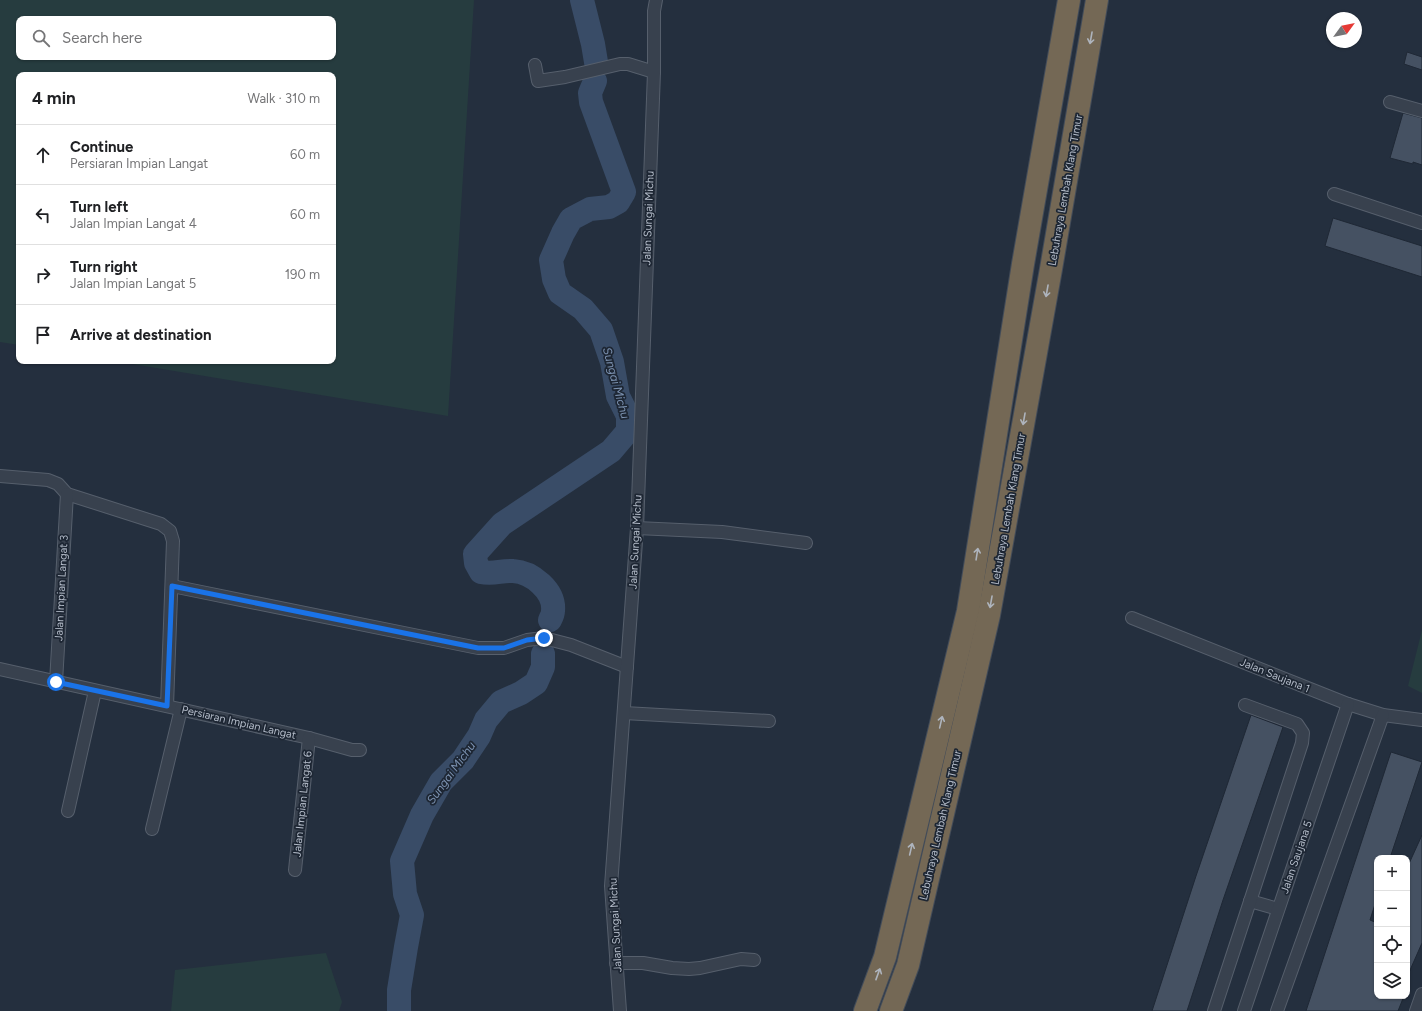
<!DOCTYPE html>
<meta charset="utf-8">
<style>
:root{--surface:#fff;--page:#f6f6f6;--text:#202124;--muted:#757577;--line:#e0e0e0}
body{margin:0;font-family:Figtree,sans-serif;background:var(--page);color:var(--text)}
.controls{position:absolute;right:12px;bottom:12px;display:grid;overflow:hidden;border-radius:8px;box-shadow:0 1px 3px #0004}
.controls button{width:36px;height:36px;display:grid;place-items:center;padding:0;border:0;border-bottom:1px solid var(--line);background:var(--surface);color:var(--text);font:20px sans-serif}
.compass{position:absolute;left:1326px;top:12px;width:36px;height:36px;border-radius:50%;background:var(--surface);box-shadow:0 1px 3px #0004;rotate:57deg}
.stop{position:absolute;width:12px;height:12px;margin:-9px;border:3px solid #1a73e8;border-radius:50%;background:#fff}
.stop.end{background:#1a73e8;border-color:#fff;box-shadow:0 1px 4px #0008}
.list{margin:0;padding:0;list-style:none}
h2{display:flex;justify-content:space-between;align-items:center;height:52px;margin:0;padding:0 16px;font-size:17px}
h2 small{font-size:13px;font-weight:400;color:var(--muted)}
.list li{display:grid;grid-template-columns:26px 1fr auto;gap:12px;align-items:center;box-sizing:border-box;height:60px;padding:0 16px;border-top:1px solid var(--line)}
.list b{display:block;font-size:15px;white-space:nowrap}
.list p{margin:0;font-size:13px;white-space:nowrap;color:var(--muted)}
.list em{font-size:13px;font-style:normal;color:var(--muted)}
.icon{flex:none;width:22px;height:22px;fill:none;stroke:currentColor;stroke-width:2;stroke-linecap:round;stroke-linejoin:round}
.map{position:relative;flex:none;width:1422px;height:1011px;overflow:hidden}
.search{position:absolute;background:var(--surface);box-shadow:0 1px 3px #0004;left:16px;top:16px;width:320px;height:44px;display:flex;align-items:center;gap:10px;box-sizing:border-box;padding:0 14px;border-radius:8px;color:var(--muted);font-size:15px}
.panel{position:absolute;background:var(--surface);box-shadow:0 1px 3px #0004;left:16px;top:72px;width:320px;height:292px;border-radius:8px}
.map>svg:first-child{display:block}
.green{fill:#263c3f;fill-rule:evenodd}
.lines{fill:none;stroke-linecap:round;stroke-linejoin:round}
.river{stroke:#394c67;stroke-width:24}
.building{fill:#455162;stroke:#1f2835}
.minor-casing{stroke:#565f6c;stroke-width:14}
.motorway-casing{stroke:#434c59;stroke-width:24}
.minor{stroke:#38414e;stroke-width:12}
.motorway{stroke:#746855;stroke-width:22}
.oneway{stroke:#aeb4bd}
.route{stroke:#1a73e8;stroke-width:5}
.labels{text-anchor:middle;stroke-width:3.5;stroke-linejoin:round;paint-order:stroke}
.street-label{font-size:11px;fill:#b4bcc9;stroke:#1d2633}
.water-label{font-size:12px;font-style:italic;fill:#7c92b1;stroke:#1d2633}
</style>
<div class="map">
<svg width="1422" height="1011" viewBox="0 0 1422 1011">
<rect width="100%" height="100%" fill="#242f3e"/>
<g class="green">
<path d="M0,0h474l-26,416 -334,-55h219v-286h-314v270l-19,-3zM19,19h314v38h-314z"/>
<polygon points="1422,630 1422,693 1408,686"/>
<polygon points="326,953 342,1002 339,1011 171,1011 175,970"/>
</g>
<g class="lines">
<g class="river">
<polyline points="582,0 593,44 596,62"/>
<path d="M550,620c1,-2 3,-6 3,-9 2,-20 -21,-39 -40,-40 -12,-1 -19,4 -32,1l-5,-9 -1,-9 27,-30 109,-73 17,-20v-15l-10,-20 -6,-34 -11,-32 -18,-21 -23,-16 -6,-14 -3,-19 12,-27 8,-14 19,-10 19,-2 9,-5 6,-10 -33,-90 -1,-9 5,-12"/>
<polyline points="399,1011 399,990 406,947 412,915 405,894 402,861 422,815 441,782 463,760 479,736 486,720 501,702 521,693 536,683 543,667 543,654"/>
</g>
</g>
<g class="building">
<polygon points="1407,52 1422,57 1422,70 1404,64"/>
<polygon points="1403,113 1422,118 1422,165 1413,162 1413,164 1390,158"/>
<polygon points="1333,218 1422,246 1422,277 1325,246"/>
<polygon points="1251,715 1283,727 1223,900 1187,1011 1152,1011 1196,876"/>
<polygon points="1391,752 1422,762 1390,858 1377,858 1377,898 1370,920 1377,923 1377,996 1404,996 1398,1011 1306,1011"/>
<polygon points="1422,835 1422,943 1407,977 1407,868"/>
</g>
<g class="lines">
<defs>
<g id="minor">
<polyline points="535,65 538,81 565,77 620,64 628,64 654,72"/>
<polyline points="1390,102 1422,111"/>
<polyline points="1334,194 1422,223"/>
<polyline points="0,476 48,480 58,484 67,494 161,524 170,531 173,541 167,706"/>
<polyline points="637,528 722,532 806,543"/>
<polyline points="172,586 478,648 504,648 527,640 544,638 571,645 627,667"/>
<polyline points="1132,618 1348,704 1383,715 1422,720"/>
<polyline points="0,669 309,738 352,750 360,750"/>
<polyline points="56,682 67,494"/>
<polyline points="624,713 769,721"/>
<polyline points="68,811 95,691"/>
<polyline points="152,829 181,709"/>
<polyline points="295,870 309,738"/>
<polyline points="1250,901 1278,909"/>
<polyline points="616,963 643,963 672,968 689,969 700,968 741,959 754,960"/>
<polyline points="620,1011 611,886 637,528 654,72 654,11 656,0"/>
<polyline points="1214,1011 1302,743 1303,733 1297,724 1245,705"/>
<polyline points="1244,1011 1348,704"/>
<polyline points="1277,1011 1383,715"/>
<polyline points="1416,1011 1422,994"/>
</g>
<g id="motorway">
<polyline points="865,1011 885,957 968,611 1023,264 1069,0"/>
<polyline points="891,1011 908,965 989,615 1051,269 1097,0"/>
</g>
</defs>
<use href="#minor" class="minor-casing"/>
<use href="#motorway" class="motorway-casing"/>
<use href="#minor" class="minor"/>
<use href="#motorway" class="motorway"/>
</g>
<defs><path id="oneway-shaft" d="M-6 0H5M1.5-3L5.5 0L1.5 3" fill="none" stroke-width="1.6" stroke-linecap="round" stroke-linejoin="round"/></defs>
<g class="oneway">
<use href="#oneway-shaft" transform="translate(1091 38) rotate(100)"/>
<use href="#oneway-shaft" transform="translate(1047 291) rotate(100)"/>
<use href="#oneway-shaft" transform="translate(1024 419) rotate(100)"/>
<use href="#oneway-shaft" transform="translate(977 554) rotate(-81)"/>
<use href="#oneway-shaft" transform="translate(991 602) rotate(100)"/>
<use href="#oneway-shaft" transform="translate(941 722) rotate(-77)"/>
<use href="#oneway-shaft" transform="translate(911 849) rotate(-77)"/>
<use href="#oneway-shaft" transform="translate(878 974) rotate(-70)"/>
</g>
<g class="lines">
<polyline class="route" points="56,682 167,706 172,586 478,648 504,648 527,640 544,638"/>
</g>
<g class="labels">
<g class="street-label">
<text transform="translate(1065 190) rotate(-80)" y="4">Lebuhraya Lembah Klang Timur</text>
<text transform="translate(648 218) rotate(-88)" y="4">Jalan Sungai Michu</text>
<text transform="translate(1008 509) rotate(-80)" y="4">Lebuhraya Lembah Klang Timur</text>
<text transform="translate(635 542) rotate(-87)" y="4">Jalan Sungai Michu</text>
<text transform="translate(61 588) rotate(-87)" y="4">Jalan Impian Langat 3</text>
<text transform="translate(1275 675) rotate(22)" y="4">Jalan Saujana 1</text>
<text transform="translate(239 722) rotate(13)" y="4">Persiaran Impian Langat</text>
<text transform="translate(302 804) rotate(-84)" y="4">Jalan Impian Langat 6</text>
<text transform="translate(940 825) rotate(-77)" y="4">Lebuhraya Lembah Klang Timur</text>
<text transform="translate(1296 857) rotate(-71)" y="4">Jalan Saujana 5</text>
<text transform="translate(615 925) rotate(-93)" y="4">Jalan Sungai Michu</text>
</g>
<g class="water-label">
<text transform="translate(616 383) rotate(75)" y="4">Sungai Michu</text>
<text transform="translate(451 773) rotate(-54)" y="4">Sungai Michu</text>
</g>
</g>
</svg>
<div class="controls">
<button>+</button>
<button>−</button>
<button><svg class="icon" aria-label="locate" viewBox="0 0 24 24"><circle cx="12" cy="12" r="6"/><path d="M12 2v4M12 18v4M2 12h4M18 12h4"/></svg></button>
<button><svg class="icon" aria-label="layers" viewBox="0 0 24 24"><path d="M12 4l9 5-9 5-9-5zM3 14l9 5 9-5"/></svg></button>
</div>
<svg class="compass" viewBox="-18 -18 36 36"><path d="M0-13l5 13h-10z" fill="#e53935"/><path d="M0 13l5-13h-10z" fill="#757577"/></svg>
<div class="stop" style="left:56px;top:682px"></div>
<div class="stop end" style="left:544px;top:638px"></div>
<div class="search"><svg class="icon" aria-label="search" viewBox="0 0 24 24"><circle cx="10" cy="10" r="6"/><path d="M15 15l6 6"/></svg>Search here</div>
<section class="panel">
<h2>4 min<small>Walk · 310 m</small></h2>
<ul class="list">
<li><svg class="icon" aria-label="ahead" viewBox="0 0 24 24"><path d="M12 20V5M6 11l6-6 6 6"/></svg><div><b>Continue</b><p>Persiaran Impian Langat</p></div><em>60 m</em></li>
<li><svg class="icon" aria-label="left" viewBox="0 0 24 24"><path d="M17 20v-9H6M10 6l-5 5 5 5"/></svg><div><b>Turn left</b><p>Jalan Impian Langat 4</p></div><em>60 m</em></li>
<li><svg class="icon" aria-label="right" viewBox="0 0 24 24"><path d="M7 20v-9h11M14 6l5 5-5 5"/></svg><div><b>Turn right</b><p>Jalan Impian Langat 5</p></div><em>190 m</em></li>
<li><svg class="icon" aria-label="arrive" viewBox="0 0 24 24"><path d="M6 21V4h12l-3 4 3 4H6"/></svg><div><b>Arrive at destination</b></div></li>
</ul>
</section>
</div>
